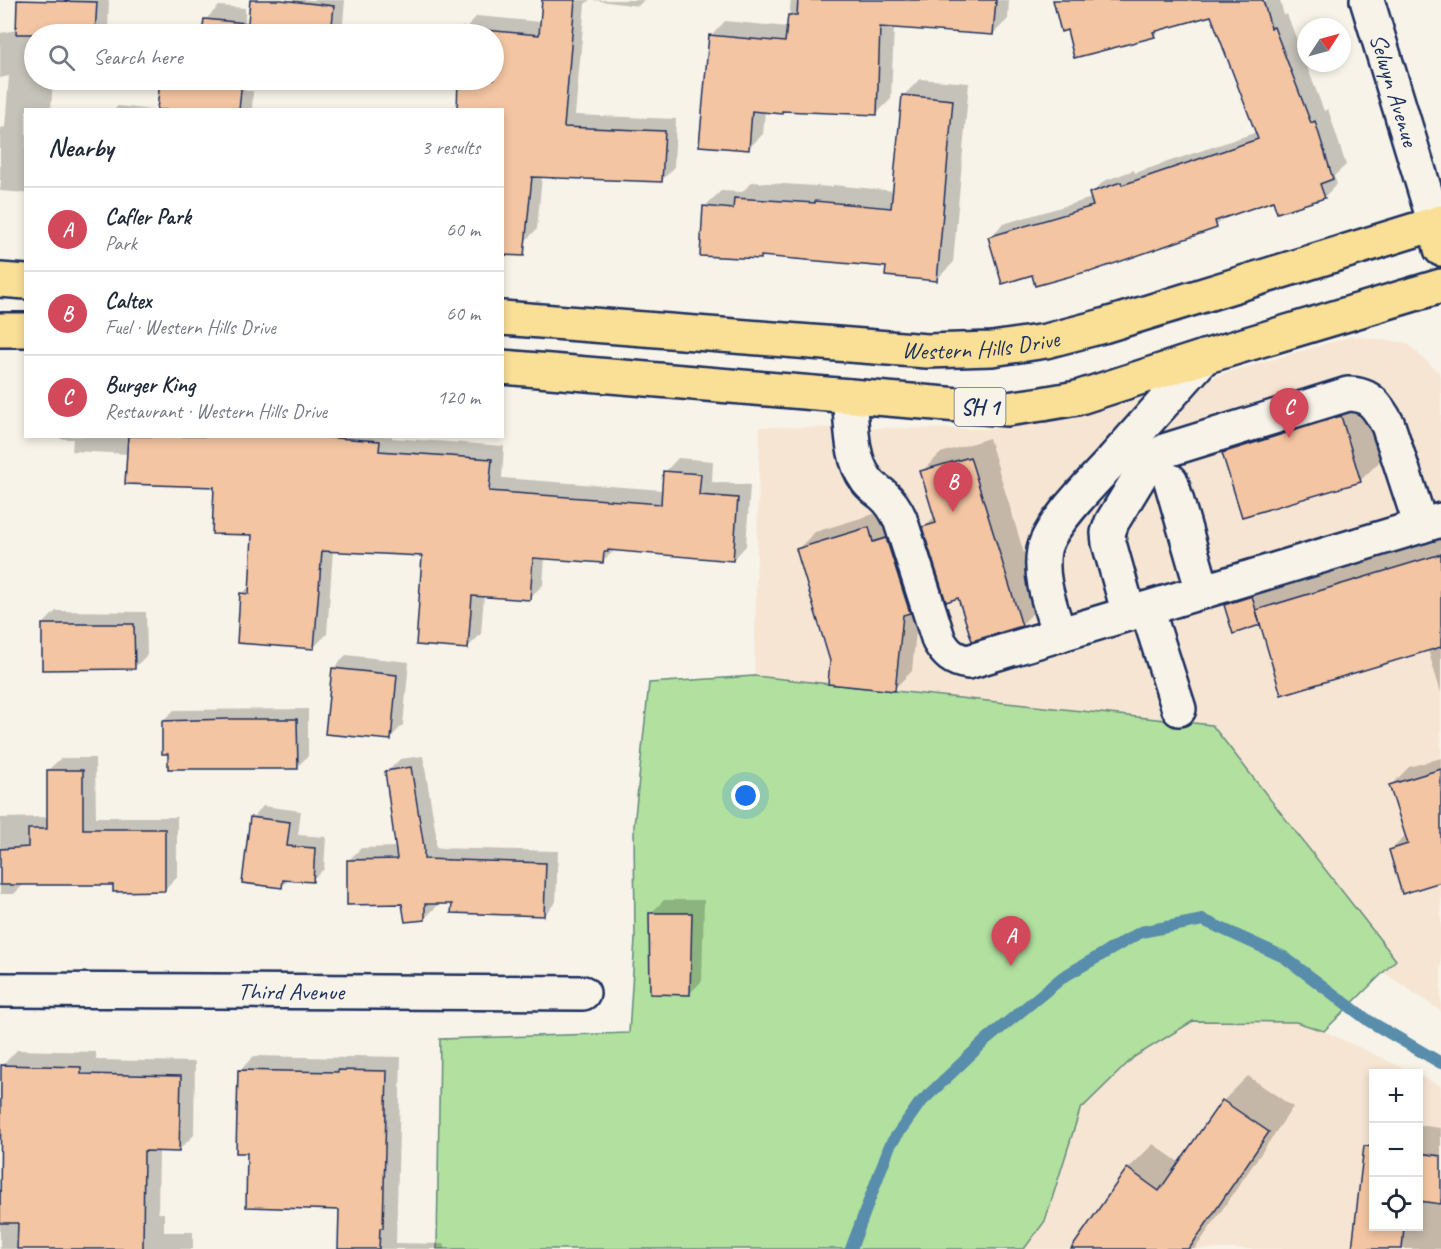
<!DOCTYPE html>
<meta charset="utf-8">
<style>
:root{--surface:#fff;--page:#f2f2f3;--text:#1f2937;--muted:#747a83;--line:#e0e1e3;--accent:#d1495b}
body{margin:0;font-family:Caveat,sans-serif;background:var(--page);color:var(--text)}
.controls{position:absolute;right:18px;bottom:18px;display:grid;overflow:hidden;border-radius:0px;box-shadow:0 3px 9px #0003}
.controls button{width:54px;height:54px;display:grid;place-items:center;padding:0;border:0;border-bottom:2px solid var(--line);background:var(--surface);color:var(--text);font:30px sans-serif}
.compass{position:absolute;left:1297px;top:18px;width:54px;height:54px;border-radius:50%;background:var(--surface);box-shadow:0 3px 9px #0003;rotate:54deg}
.you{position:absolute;left:746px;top:796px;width:21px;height:21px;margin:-15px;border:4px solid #fff;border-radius:50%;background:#1a73e8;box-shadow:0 0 0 9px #1a73e833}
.badge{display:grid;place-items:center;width:39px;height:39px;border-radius:50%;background:var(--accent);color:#fff;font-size:20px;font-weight:700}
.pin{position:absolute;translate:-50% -50px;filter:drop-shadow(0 2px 3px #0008)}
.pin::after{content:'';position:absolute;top:32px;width:21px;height:18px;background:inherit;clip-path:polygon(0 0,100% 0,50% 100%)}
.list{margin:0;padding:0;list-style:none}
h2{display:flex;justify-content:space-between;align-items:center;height:78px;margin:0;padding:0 24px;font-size:26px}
h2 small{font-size:20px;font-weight:400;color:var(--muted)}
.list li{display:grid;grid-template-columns:39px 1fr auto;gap:18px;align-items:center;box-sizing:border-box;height:84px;padding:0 24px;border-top:2px solid var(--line)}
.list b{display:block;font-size:22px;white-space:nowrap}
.list p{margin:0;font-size:20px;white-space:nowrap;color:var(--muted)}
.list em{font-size:20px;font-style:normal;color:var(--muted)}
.icon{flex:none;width:33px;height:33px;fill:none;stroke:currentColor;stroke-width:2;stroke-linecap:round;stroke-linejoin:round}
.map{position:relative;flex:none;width:1441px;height:1249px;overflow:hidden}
.search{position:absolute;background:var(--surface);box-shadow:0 3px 9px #0003;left:24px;top:24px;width:480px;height:66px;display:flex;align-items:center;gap:15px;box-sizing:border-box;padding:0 21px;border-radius:33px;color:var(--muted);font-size:22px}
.panel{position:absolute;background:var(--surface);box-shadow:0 3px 9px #0003;left:24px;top:108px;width:480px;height:330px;border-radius:0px}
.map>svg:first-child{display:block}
.built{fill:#f6e5d3}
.green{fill:#b1e09f;stroke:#66887e;stroke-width:1.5}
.shadow{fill:#0003}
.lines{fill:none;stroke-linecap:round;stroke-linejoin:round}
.stream{stroke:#588dab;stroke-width:12}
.building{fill:#f3c5a2;stroke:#1b2f5e;stroke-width:1.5}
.minor-casing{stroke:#1b2f5e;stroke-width:38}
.major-casing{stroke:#1b2f5e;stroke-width:38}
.highway-casing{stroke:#1b2f5e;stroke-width:38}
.minor{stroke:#f7f3e8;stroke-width:33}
.major{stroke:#fadf96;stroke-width:33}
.highway{stroke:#fadf96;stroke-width:33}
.labels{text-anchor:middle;stroke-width:5;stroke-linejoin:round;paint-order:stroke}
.shield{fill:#f7f3e8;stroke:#5d6a87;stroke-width:1.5}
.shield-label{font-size:22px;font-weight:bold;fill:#1b2f5e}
.street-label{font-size:24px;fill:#1b2f5e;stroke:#f7f3e8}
</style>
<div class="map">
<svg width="1441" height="1249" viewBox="0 0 1441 1249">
<rect width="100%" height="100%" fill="#f7f3e8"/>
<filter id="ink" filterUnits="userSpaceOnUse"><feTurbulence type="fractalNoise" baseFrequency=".0167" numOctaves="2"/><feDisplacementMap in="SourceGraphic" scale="12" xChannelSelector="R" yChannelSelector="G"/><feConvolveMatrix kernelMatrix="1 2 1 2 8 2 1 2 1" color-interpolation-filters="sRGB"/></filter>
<g filter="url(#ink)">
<g class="built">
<polygon points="1352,336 1407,343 1440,374 1441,377 1441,1011 1383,972 1395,960 895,691 754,676 760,427 992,429 1104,409"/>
<polygon points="1193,1021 1296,1022 1324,1031 1414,1073 1374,1074 1374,1226 1418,1226 1419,1076 1441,1086 1441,1249 1024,1249 1045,1221 1080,1110 1134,1057"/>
</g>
<polygon class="green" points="754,676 1212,725 1396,960 1324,1031 1296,1022 1193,1021 1134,1057 1080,1110 1045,1221 1024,1249 437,1249 440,1039 629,1033 635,939 634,826 649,683"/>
<g class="shadow">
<polygon points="19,0 109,0 108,34 34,34 34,80 53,80 51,110 26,110 26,193 0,191 1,180 0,180 0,128 5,127 9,76 0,78 0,33 17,30"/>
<polygon points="284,0 345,0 342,34 281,34"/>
<polygon points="543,0 590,0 585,4 575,115 676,119 674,168 662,180 542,176 537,229 525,241 502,110 457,110 460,80 494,80 494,34 464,34 465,29 477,16 541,22"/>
<polygon points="592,0 644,0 638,6"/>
<polygon points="791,0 1009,0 1008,19 993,34 894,26 891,99 876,114 783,110 781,112 765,111 763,134 748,149 711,36 725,21 788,27"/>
<polygon points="1054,0 1280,0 1284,16 1287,14 1324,111 1328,109 1346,165 1334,176 1337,184 1324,197 1274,199 1228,215 1216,226 1033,273 990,237 1003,224 1092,198 1091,194 1104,181 1134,170 1135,173 1257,132 1212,15 1161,29 1154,36 1068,29"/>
<polygon points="219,6 245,8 245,34 204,34 205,20"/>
<polygon points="920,79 969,83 953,263 936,280 888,266 763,254 760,258 704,207 721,191 742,192 752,182 832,187 833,185 895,191 903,96"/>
<polygon points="161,80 245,80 245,91 253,91 252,110 159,110"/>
<polygon points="118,106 152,110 114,110"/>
<polygon points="1360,397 1380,461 1360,481 1224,453 1243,434"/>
<polygon points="60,436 392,436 392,438 504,446 502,478 663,490 665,472 678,458 713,461 712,482 750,485 746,546 733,560 615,550 602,562 545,557 543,585 529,598 484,595 481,634 468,647 424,555 333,550 327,634 313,648 242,594 251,585 254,533 216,485 128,454 72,451 73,439 60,439"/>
<polygon points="989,438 1040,606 1021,625 959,596 924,528 935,517 921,472 941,453"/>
<polygon points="887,510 919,601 912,671 894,689 832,660 797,550 815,532"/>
<polygon points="1441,538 1441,693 1428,650 1261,622 1259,623 1226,605 1251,580 1277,572 1281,587 1283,585"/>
<polygon points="56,611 146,612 147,655 134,668 43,624"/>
<polygon points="346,655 409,662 403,725 390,738 333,669"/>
<polygon points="308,709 308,756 297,767 170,752 163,721 174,710"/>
<polygon points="423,756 436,834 436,848 558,851 556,902 544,915 453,902 437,902 437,906 424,919 349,860 361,848 397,847 387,772 400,759"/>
<polygon points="61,758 95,758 96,817 177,817 177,877 165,890 114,883 25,883 14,894 0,894 0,818 49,817 48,770"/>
<polygon points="1441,758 1441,881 1391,850 1407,834 1391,785 1409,767"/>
<polygon points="263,806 301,811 298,835 326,837 324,869 312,880 290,879 282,886 252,818"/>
<polygon points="664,900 704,900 702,981 689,994 651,913"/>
<polygon points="17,1050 96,1052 96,1060 195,1062 194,1135 179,1150 159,1150 158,1213 164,1213 164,1232 193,1232 193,1249 0,1249 0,1089 2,1089 2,1066"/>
<polygon points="254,1056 352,1058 354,1056 401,1057 396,1243 444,1244 444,1249 340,1249 341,1208 248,1152 239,1071"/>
<polygon points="1248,1076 1293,1107 1195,1249 1086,1249 1128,1169 1153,1144 1180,1163 1223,1101"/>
<polygon points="1418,1125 1441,1128 1441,1249 1353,1249 1366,1147 1374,1139 1374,1226 1418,1226"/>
</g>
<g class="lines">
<polyline class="stream" points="851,1249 890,1145 919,1104 986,1040 1063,977 1141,932 1203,920 1284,957 1369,1021 1441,1063"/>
</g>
<g class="building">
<polygon points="17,0 97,2 95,34 16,34"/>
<polygon points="250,0 281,0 334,6 331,34 247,34"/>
<polygon points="542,0 575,0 564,127 665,131 662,182 532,177 524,256 502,255 502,110 457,110 458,80 494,80 494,34 463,34 463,28 539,35"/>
<polygon points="798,0 996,0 993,35 880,27 877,115 782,111 782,114 752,111 749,150 699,146 709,35 785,42 788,15 797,15"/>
<polygon points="1053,0 1263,0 1271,28 1274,27 1311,123 1315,121 1333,179 1320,184 1325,198 1277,213 1273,201 1215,221 1217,228 1090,272 1089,271 1035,286 1032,275 1002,284 988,237 1093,206 1089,193 1121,182 1122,185 1258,139 1211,16 1153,32 1155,37 1074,58 1067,30 1061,32"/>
<polygon points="204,19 246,23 245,34 202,34"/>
<polygon points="160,80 242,80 239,110 157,110"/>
<polygon points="902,95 953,100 937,281 885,276 886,267 761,256 761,259 700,256 703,206 733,209 734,198 815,203 815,201 891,208"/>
<polygon points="1341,416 1361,482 1242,517 1222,453"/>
<polygon points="128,436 305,436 380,441 379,451 492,459 489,491 661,504 663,471 701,474 699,495 738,498 733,561 608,550 608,552 604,552 603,563 533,558 530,600 472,596 468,649 416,645 422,556 322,551 314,649 237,643 240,593 249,594 252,535 212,534 214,487 125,484"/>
<polygon points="970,457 1022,626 972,641 958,598 946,602 922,527 936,523 920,471"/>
<polygon points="869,527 873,542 886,538 910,613 903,615 895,691 828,684 830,661 796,549"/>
<polygon points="1441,554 1441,647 1281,695 1256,610"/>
<polygon points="1252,596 1260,625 1233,634 1224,605"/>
<polygon points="42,624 134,624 135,669 42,670"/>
<polygon points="332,668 397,675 391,740 325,734"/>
<polygon points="228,719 297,719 298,769 168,769 168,754 162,754 162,721"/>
<polygon points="411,767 424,847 424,859 546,863 544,916 451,913 452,904 425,904 425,920 405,922 402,904 347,905 347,860 397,859 385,771"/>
<polygon points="1441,769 1441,882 1402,894 1389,850 1408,844 1389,785"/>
<polygon points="47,770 83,770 83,829 165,829 165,891 113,892 113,885 0,885 0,849 28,847 28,829 47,829"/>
<polygon points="250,817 290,822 287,846 315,848 313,882 283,880 282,888 242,883"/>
<polygon points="649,913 692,913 690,995 650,994"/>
<polygon points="1,1065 81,1067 81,1074 181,1076 179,1152 144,1151 143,1249 17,1249 18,1223 0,1223"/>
<polygon points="238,1070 338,1072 338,1070 387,1071 383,1228 380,1228 379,1249 338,1249 339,1210 246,1207 247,1153 236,1153"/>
<polygon points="1222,1100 1269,1132 1189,1249 1071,1249 1127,1168 1159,1191"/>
<polygon points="1364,1146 1374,1147 1374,1227 1404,1227 1402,1249 1352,1249"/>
<polygon points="1419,1153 1441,1156 1441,1204 1419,1201"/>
</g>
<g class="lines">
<defs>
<g id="minor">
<path id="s1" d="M1367,0l68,224"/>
<path d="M849,396c3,26 1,62 17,83 4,7 11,11 17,16 8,7 13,15 17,24l39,122c7,12 14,19 29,21l473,-142"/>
<polyline points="1171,481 1203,592"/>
<polyline points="1147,609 1179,709"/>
<path d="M1129,614l-20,-71 -1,-10 4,-11 34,-56c6,-8 12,-12 21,-16l181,-56c23,0 30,13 40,31l33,101"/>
<path d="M1059,635c-8,-28 -20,-56 -15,-85 5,-25 48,-67 66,-87 31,-35 63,-71 94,-106"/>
<path id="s2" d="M0,990l583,3"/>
</g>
<polyline id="major" points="1435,224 1441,249"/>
<g id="highway">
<polyline points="0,280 26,282"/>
<path id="s3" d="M502,318l425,33 65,-2 54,-8 57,-15 338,-104"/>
<polyline points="0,330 26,330"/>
<polyline points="502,367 1007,409 1042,404 1077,398 1204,357 1441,286"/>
</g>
</defs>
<use href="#minor" class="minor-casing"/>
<use href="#major" class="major-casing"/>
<use href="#highway" class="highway-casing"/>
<use href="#minor" class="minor"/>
<use href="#major" class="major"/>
<use href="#highway" class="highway"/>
</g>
</g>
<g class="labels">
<rect class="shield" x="954.5" y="388" width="51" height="38" rx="4.5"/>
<g class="shield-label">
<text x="980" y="415">SH 1</text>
</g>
<g class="street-label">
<text dy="8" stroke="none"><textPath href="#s1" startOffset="94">Selwyn Avenue</textPath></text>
<text dy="8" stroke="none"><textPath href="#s3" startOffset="480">Western Hills Drive</textPath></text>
<text dy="8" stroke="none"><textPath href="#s2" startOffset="291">Third Avenue</textPath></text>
</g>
</g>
</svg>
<div class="controls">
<button>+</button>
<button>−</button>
<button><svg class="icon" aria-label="locate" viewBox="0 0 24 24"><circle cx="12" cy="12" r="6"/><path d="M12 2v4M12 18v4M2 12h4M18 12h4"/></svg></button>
</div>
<svg class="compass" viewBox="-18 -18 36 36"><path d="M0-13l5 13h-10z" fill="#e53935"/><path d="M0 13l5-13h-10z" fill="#747a83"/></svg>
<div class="you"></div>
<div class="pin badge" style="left:1011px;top:966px">A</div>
<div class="pin badge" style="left:953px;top:512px">B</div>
<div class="pin badge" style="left:1289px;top:438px">C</div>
<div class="search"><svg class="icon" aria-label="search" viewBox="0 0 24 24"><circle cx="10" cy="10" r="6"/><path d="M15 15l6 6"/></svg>Search here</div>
<section class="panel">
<h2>Nearby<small>3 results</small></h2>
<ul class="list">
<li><span class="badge">A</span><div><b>Cafler Park</b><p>Park</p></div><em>60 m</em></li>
<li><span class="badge">B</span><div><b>Caltex</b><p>Fuel · Western Hills Drive</p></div><em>60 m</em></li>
<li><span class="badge">C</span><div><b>Burger King</b><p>Restaurant · Western Hills Drive</p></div><em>120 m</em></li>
</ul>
</section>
</div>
